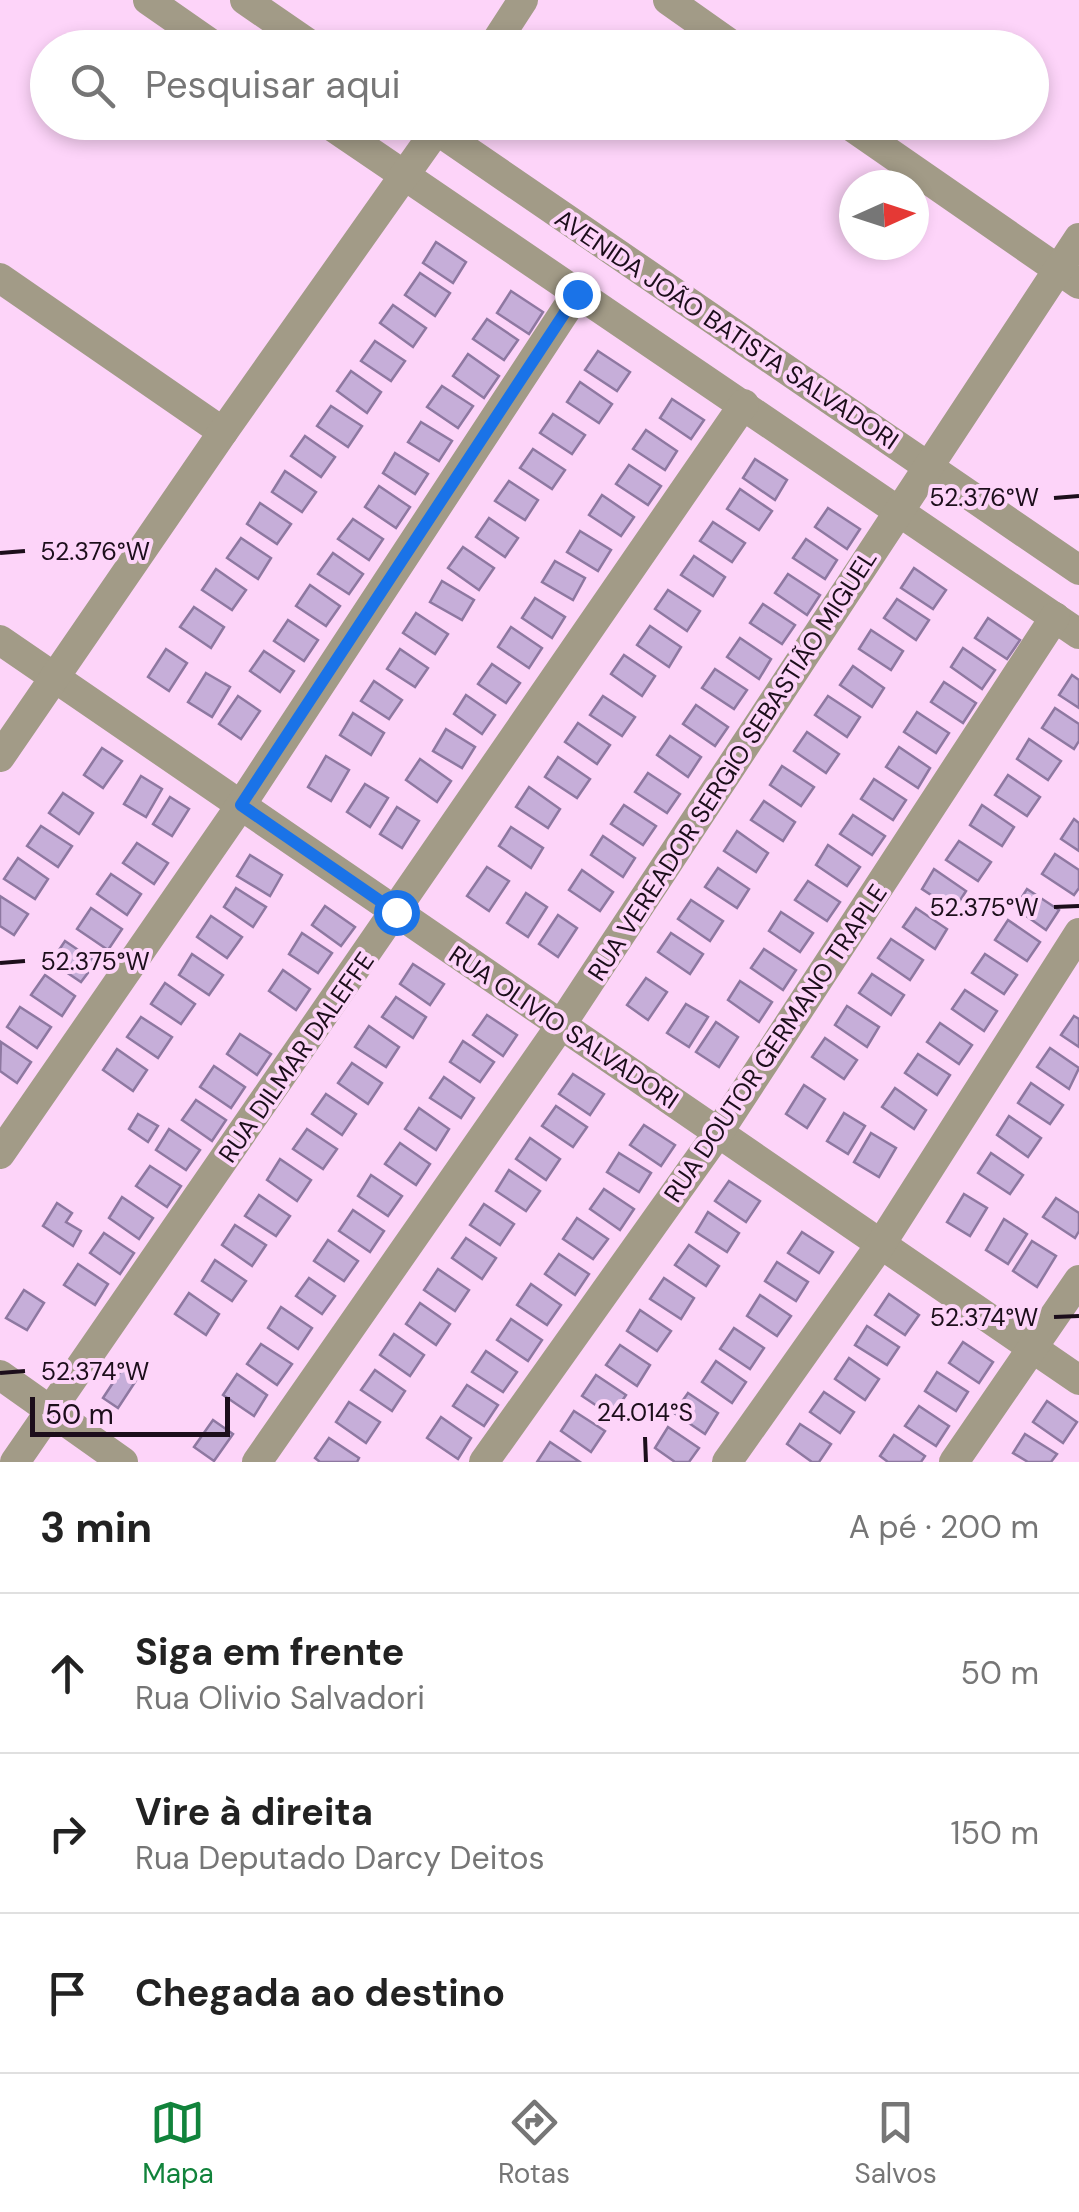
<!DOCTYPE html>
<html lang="pt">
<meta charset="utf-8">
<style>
:root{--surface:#fff;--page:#f2f2f2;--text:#222;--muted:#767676;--line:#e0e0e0;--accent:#11833b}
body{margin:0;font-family:"DM Sans",sans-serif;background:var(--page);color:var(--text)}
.compass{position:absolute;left:839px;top:170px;width:90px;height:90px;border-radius:50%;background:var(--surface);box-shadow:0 5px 15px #0003;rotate:87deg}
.scale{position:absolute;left:30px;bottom:25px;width:200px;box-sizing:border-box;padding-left:10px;border:5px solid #1c0e1b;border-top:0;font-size:28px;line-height:35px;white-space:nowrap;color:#1c0e1b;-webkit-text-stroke:8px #fdd4f9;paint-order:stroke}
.stop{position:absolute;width:30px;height:30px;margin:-22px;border:8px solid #1a73e8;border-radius:50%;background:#fff}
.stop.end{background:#1a73e8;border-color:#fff;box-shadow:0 2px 10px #0008}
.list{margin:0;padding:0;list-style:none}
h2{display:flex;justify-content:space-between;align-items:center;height:130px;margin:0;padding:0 40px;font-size:42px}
h2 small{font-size:32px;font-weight:400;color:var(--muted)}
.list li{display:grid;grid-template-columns:65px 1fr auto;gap:30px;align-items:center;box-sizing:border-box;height:160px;padding:0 40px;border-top:2px solid var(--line)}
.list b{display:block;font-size:38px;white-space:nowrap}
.list p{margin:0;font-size:32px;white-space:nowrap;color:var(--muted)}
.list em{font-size:32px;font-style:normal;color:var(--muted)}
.icon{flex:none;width:55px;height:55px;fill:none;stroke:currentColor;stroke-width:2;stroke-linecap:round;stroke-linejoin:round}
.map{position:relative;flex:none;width:1079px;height:1462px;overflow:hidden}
.search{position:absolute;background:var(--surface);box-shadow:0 5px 15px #0003;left:30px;right:30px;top:30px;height:110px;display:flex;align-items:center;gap:25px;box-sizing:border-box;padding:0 35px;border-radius:55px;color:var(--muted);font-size:38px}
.sheet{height:610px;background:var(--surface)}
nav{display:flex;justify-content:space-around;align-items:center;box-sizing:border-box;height:140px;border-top:2px solid var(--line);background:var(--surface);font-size:28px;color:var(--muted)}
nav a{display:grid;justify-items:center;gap:5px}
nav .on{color:var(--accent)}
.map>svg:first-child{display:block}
.building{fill:#c6aed9;stroke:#8e78a1;stroke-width:2.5}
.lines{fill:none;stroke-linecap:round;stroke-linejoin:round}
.minor{stroke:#a29b87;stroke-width:30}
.route{stroke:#1a73e8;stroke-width:12}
.ticks{fill:none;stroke:#1c0e1b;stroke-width:4}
.labels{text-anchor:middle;stroke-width:8;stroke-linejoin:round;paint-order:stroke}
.street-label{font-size:25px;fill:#1c0e1b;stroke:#fdd4f9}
.ticks-label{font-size:25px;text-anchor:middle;fill:#1c0e1b;stroke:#fdd4f9;stroke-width:8;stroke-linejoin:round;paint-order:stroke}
</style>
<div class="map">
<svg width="1079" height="1462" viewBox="0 0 1079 1462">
<rect width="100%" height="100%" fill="#fdd4f9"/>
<g class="building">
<polygon points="436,242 466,262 453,283 423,263"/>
<polygon points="420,273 450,293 435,316 405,295"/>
<polygon points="511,291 543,312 529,334 497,313"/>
<polygon points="393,305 426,328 413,347 380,323"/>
<polygon points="487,319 518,340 504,360 473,339"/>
<polygon points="375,341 405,361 391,381 361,361"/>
<polygon points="598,351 630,372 617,391 585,370"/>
<polygon points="468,354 499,376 484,398 453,376"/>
<polygon points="351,371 381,392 367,413 337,391"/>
<polygon points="580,382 612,404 599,423 567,402"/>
<polygon points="442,386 473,406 458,428 427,407"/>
<polygon points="672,399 704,420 691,439 660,418"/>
<polygon points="331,406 362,426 348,447 317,426"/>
<polygon points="553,414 585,435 572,454 540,433"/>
<polygon points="421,422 452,441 439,461 408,442"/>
<polygon points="646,430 677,451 665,470 633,449"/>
<polygon points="305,436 335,457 321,477 291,456"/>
<polygon points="533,449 565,470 552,489 520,468"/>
<polygon points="395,453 428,474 415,494 383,473"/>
<polygon points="755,459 787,480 775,500 743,478"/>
<polygon points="629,465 661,486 648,505 616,484"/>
<polygon points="285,471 316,492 302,512 272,492"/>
<polygon points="509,481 538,500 525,520 495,501"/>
<polygon points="379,486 410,507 396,528 365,507"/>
<polygon points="740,489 772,511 759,530 727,509"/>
<polygon points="602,495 634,517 621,536 589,515"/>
<polygon points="260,503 291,524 277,544 247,524"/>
<polygon points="828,508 860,529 847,549 815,527"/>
<polygon points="489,518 518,538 505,557 476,537"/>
<polygon points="353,519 383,539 369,560 338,539"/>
<polygon points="713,522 745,543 732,562 700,541"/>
<polygon points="580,531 611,550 598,571 567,552"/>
<polygon points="241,538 271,558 258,579 227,558"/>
<polygon points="806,539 837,560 825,579 793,558"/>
<polygon points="463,547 494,568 479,590 448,568"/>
<polygon points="333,553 363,574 349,594 318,574"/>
<polygon points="694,556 725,577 713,596 681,575"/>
<polygon points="555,561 585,578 573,600 542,582"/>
<polygon points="914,568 946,590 933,609 901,588"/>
<polygon points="216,569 246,590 232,610 202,590"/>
<polygon points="788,574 820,595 807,615 775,593"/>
<polygon points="442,581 474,600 462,620 430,602"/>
<polygon points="310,585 340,606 326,626 296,606"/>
<polygon points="668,590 700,611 687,631 655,609"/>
<polygon points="535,598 565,617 552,638 522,618"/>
<polygon points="897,599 929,620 916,640 884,618"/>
<polygon points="763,604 795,625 782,644 750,623"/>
<polygon points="194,607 224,627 211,648 180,627"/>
<polygon points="416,613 448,634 435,654 403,633"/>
<polygon points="988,618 1020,640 1007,659 975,638"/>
<polygon points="288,620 318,640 304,661 274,641"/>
<polygon points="650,626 681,647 669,667 637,645"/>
<polygon points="511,627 542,648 529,668 498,647"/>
<polygon points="871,630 903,651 891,670 859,649"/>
<polygon points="740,638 771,659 759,679 727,657"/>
<polygon points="963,648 995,670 982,689 951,667"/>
<polygon points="166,649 187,663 169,691 148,677"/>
<polygon points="400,649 428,668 415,687 387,669"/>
<polygon points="264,651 294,671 280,692 250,671"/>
<polygon points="624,655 655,676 642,696 611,674"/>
<polygon points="492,664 520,683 506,703 478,684"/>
<polygon points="853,666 884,688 872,707 840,685"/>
<polygon points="715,669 747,690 734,709 702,688"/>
<polygon points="206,673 230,687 212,717 188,702"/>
<polygon points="1072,675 1079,680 1079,708 1059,695"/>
<polygon points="374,681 402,700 389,719 361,701"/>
<polygon points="944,682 976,703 963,723 931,702"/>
<polygon points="466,695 495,715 482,734 454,714"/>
<polygon points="238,696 260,711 241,739 219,724"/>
<polygon points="603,696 635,717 622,736 590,715"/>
<polygon points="828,696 860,717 847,737 815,715"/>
<polygon points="696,705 728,727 715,746 683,724"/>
<polygon points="1055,708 1079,724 1079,741 1074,749 1042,728"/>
<polygon points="917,712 949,733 936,753 904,732"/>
<polygon points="353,713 384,733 371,755 340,735"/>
<polygon points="578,723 610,745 597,764 565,742"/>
<polygon points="446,729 475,747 462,768 433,751"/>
<polygon points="807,732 839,754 826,773 794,751"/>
<polygon points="670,736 701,757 688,777 657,755"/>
<polygon points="1029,739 1061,761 1048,780 1017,759"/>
<polygon points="899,747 930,768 918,788 886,767"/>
<polygon points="102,748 122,761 103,788 84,775"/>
<polygon points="326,756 349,770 331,801 308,787"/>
<polygon points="558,757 590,779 577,798 545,777"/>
<polygon points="420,759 451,781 437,802 406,780"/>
<polygon points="782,766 814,787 801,806 770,785"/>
<polygon points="648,773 680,794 667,813 635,792"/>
<polygon points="1008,775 1040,797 1027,816 995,795"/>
<polygon points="141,776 162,789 146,817 124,804"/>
<polygon points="874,779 906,800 893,820 861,799"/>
<polygon points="365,784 388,798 370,827 347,812"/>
<polygon points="529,787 560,809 548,828 516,807"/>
<polygon points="63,793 93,813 79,834 49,813"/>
<polygon points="170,797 189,809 172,836 153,824"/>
<polygon points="764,801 795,822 783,841 751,820"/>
<polygon points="624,805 656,826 643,845 611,824"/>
<polygon points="982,805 1014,827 1002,846 970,825"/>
<polygon points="397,807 419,821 402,848 380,834"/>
<polygon points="853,815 885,836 872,855 840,834"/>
<polygon points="1074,819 1079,823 1079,851 1061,839"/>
<polygon points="41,826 72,846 58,867 27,846"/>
<polygon points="511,827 543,848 531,868 499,846"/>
<polygon points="737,831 768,853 756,872 724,851"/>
<polygon points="603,836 635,858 623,877 591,855"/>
<polygon points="959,841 991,862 978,881 946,860"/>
<polygon points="137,843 168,863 154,884 123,863"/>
<polygon points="828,845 860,867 847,886 816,865"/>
<polygon points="1055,854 1079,870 1079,888 1074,895 1042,874"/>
<polygon points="250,855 282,875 270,896 237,876"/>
<polygon points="18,858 48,879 35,899 4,879"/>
<polygon points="487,867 509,881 489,911 467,896"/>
<polygon points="718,868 749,889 737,908 705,887"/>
<polygon points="934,869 966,891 954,910 922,889"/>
<polygon points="582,870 613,892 600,911 569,890"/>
<polygon points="111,874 141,894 127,915 97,894"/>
<polygon points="808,881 840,902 827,921 795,900"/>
<polygon points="236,888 266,907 253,927 224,907"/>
<polygon points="1027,889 1059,910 1046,930 1015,908"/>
<polygon points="526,893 547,907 528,937 507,923"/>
<polygon points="0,896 28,914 14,935 0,926"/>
<polygon points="691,900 723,921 710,941 678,919"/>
<polygon points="325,906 355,927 341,946 312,925"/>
<polygon points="91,908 122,929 108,950 77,929"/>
<polygon points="916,908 947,929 935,949 903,927"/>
<polygon points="781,912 813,933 800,952 769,931"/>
<polygon points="558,915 577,928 558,957 539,944"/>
<polygon points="211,916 242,937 227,958 197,937"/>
<polygon points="1008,920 1040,942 1027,961 995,940"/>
<polygon points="302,933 332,953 318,973 289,954"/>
<polygon points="671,933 703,954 690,974 658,952"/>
<polygon points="891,939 923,960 910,980 878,958"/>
<polygon points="65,941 96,962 81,982 51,962"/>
<polygon points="764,949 796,970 783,990 751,968"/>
<polygon points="192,954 223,975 209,995 179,975"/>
<polygon points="985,954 1017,975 1004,994 972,973"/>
<polygon points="413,964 444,984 430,1005 400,984"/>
<polygon points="283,970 310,989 296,1010 269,991"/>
<polygon points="872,974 904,995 891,1015 859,993"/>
<polygon points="45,975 75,996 62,1016 31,995"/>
<polygon points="646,978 667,992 648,1020 627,1005"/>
<polygon points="740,981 772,1002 759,1022 728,1000"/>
<polygon points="165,983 195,1004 181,1024 151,1004"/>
<polygon points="965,990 997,1011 984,1031 952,1009"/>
<polygon points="396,997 426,1017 413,1038 382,1017"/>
<polygon points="686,1004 708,1017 689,1047 667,1033"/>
<polygon points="847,1006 879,1027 867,1047 835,1025"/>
<polygon points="20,1007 51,1027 37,1048 7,1027"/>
<polygon points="487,1015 517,1035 503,1056 473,1035"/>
<polygon points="1074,1016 1079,1019 1079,1047 1061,1035"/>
<polygon points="141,1017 172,1037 158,1058 127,1037"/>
<polygon points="716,1022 738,1037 719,1067 696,1052"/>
<polygon points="940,1023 972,1045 959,1064 927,1042"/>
<polygon points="369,1026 399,1047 386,1067 355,1047"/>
<polygon points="240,1034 271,1054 257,1075 227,1054"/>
<polygon points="825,1038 857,1060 844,1079 812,1057"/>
<polygon points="463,1041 494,1062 480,1082 450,1062"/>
<polygon points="1,1042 31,1062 17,1083 0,1071"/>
<polygon points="1050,1048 1079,1068 1069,1089 1037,1067"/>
<polygon points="117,1049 147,1070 133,1091 103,1070"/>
<polygon points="918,1054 950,1075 937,1095 905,1073"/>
<polygon points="352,1063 382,1083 368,1104 338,1083"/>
<polygon points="214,1066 245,1087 231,1108 200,1087"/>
<polygon points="573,1074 604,1094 590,1115 559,1094"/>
<polygon points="444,1077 474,1098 461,1118 430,1098"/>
<polygon points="1031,1083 1063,1105 1050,1124 1018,1103"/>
<polygon points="804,1085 825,1099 807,1128 786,1114"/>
<polygon points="895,1088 926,1110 914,1129 882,1107"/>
<polygon points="326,1094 356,1114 342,1135 312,1114"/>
<polygon points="196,1100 226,1120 212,1141 182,1120"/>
<polygon points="556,1106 587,1127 573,1147 542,1126"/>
<polygon points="419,1108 449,1129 436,1150 405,1129"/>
<polygon points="844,1113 865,1126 848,1154 827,1141"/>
<polygon points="138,1114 158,1126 148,1142 129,1129"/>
<polygon points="1009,1116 1041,1138 1028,1157 997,1135"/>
<polygon points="644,1125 675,1145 661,1166 630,1145"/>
<polygon points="169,1129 200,1150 186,1170 156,1150"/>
<polygon points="307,1129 337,1149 323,1169 293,1149"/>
<polygon points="871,1133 896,1148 879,1177 854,1162"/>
<polygon points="530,1138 560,1159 546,1180 516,1159"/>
<polygon points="400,1143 430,1164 416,1185 385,1164"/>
<polygon points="619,1153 651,1173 639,1192 607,1172"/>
<polygon points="991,1153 1023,1175 1010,1194 978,1173"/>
<polygon points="280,1159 311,1180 297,1201 267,1180"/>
<polygon points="150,1166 181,1186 167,1207 136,1186"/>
<polygon points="509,1170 540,1191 526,1211 496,1191"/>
<polygon points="371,1175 402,1196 388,1216 358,1196"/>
<polygon points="729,1181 760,1201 746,1222 715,1201"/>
<polygon points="604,1189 634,1209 620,1230 590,1209"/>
<polygon points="964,1194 987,1208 970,1236 947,1222"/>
<polygon points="259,1195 290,1216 276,1236 245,1216"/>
<polygon points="122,1197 153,1218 139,1239 109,1218"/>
<polygon points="1056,1198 1079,1213 1079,1231 1075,1238 1043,1217"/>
<polygon points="57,1203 72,1213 66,1222 81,1231 73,1246 43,1226"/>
<polygon points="484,1204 514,1224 500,1245 470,1225"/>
<polygon points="353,1210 384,1231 370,1252 339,1231"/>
<polygon points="708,1212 739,1233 727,1252 696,1232"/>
<polygon points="577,1218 608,1239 593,1259 563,1239"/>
<polygon points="1004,1219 1027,1234 1008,1264 986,1250"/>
<polygon points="235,1225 266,1245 252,1266 222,1245"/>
<polygon points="802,1232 833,1252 819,1273 788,1253"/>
<polygon points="104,1233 134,1253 120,1274 90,1253"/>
<polygon points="466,1238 496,1258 482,1279 452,1258"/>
<polygon points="328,1240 358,1261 344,1281 314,1261"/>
<polygon points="1032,1241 1056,1256 1037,1287 1013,1271"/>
<polygon points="689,1245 719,1266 706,1286 675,1265"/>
<polygon points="559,1254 589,1274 575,1295 545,1274"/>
<polygon points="215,1260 246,1281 232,1301 202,1281"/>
<polygon points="777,1262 808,1282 796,1301 765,1281"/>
<polygon points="78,1264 108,1284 95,1305 64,1285"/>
<polygon points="438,1269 469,1290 455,1311 424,1290"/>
<polygon points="309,1278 335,1296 322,1314 296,1296"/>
<polygon points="664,1278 694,1298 681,1319 650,1299"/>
<polygon points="531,1284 561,1305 547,1325 517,1305"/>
<polygon points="24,1290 44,1303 27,1330 6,1318"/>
<polygon points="189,1293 219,1314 206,1335 175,1314"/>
<polygon points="889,1294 919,1315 905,1335 875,1315"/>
<polygon points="760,1295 791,1316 777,1336 747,1316"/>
<polygon points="420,1303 450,1324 436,1345 406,1324"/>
<polygon points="281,1307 312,1328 298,1349 268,1328"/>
<polygon points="640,1310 671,1331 657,1351 627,1331"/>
<polygon points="511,1319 542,1340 528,1361 497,1340"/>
<polygon points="867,1326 899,1347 887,1365 855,1345"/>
<polygon points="734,1328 764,1348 750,1369 720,1349"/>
<polygon points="394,1334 424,1355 410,1376 380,1355"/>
<polygon points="963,1342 993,1362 979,1383 949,1363"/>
<polygon points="261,1344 292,1364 277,1385 247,1364"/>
<polygon points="620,1345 650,1365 637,1386 606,1365"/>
<polygon points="486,1351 517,1372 503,1392 472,1372"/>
<polygon points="849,1358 879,1379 865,1400 835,1379"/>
<polygon points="716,1361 746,1382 732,1403 702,1382"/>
<polygon points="122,1369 137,1379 118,1408 103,1398"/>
<polygon points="375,1370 405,1391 392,1411 361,1390"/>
<polygon points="937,1372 968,1392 956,1411 925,1391"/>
<polygon points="237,1374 267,1395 254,1416 223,1395"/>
<polygon points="596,1375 626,1395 612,1416 582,1396"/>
<polygon points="467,1385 498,1405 484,1426 453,1406"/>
<polygon points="824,1392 854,1412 840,1433 810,1412"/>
<polygon points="688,1393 718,1413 705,1434 674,1413"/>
<polygon points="1047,1401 1077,1422 1063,1443 1033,1422"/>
<polygon points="349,1402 380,1422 366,1443 336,1422"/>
<polygon points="919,1406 949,1426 936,1446 905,1426"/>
<polygon points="574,1411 605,1431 591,1452 561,1431"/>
<polygon points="441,1417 471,1438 458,1459 427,1438"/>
<polygon points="213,1420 233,1434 214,1461 194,1447"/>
<polygon points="800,1424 831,1444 819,1462 812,1462 787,1444"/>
<polygon points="668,1427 699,1448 689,1462 675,1462 655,1448"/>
<polygon points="1025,1434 1057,1454 1051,1462 1028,1462 1013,1453"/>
<polygon points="894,1435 925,1456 921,1462 888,1462 880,1456"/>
<polygon points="329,1438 359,1458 357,1462 320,1462 315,1458"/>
<polygon points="550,1442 580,1462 537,1462"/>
</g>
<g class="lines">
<g class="minor">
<polyline points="148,0 217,48"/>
<polyline points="245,0 315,48"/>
<polyline points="668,0 736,48"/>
<polyline points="492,48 523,0"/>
<polyline points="326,122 1079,634"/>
<polyline points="425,122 1079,570"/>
<polyline points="845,122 1079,284"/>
<polyline points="0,278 223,432"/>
<polyline points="0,640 1079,1380"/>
<polyline points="0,757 223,432 442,122"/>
<polyline points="0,1154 241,805 577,293"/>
<polyline points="0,1375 123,1462"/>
<polyline points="15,1462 744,404"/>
<polyline points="257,1462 561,1025 1079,238"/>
<polyline points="484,1462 718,1133 1055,617"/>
<polyline points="727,1462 881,1244 1079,933"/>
<polyline points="954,1462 1079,1280"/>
</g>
</g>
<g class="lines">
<polyline class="route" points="396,912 241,805 577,294"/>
</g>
<path class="ticks" d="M1054,498l25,-2M0,553l25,-2M1054,907l25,-1M0,963l25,-2M1054,1317l25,-1M0,1373l25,-2M645,1437l1,25"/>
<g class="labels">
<g class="street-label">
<text transform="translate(727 329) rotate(34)" y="9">AVENIDA JOÃO BATISTA SALVADORI</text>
<text transform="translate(732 765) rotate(-57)" y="9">RUA VEREADOR SERGIO SEBASTIÃO MIGUEL</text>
<text transform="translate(564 1027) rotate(34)" y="9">RUA OLIVIO SALVADORI</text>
<text transform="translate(775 1043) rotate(-56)" y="9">RUA DOUTOR GERMANO TRAPLE</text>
<text transform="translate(296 1057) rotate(-55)" y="9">RUA DILMAR DALEFFE</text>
</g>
</g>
<g class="ticks-label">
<text x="984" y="506">52.376°W</text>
<text x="95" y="560">52.376°W</text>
<text x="984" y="916">52.375°W</text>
<text x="95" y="970">52.375°W</text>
<text x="984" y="1326">52.374°W</text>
<text x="95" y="1380">52.374°W</text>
<text x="645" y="1421">24.014°S</text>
</g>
</svg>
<svg class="compass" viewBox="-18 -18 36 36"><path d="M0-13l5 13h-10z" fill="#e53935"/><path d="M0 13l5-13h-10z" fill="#767676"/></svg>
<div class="scale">50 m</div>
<div class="stop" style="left:396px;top:912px"></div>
<div class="stop end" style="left:577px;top:294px"></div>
<div class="search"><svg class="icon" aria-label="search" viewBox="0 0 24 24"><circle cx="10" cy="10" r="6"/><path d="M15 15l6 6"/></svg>Pesquisar aqui</div>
</div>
<section class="sheet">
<h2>3 min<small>A pé · 200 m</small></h2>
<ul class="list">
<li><svg class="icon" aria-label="ahead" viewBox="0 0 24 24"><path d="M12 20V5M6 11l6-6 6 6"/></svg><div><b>Siga em frente</b><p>Rua Olivio Salvadori</p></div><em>50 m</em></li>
<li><svg class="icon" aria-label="right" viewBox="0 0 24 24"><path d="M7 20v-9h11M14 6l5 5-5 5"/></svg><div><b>Vire à direita</b><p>Rua Deputado Darcy Deitos</p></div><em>150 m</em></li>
<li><svg class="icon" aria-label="arrive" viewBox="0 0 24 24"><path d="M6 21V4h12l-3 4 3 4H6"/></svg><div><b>Chegada ao destino</b></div></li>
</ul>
</section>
<nav>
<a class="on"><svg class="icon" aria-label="map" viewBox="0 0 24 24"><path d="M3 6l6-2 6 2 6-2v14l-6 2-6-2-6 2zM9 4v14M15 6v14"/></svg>Mapa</a>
<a><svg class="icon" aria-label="directions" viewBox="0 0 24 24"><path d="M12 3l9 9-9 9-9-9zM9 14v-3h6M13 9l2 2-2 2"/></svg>Rotas</a>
<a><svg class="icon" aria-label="saved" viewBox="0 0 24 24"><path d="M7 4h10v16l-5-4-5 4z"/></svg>Salvos</a>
</nav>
